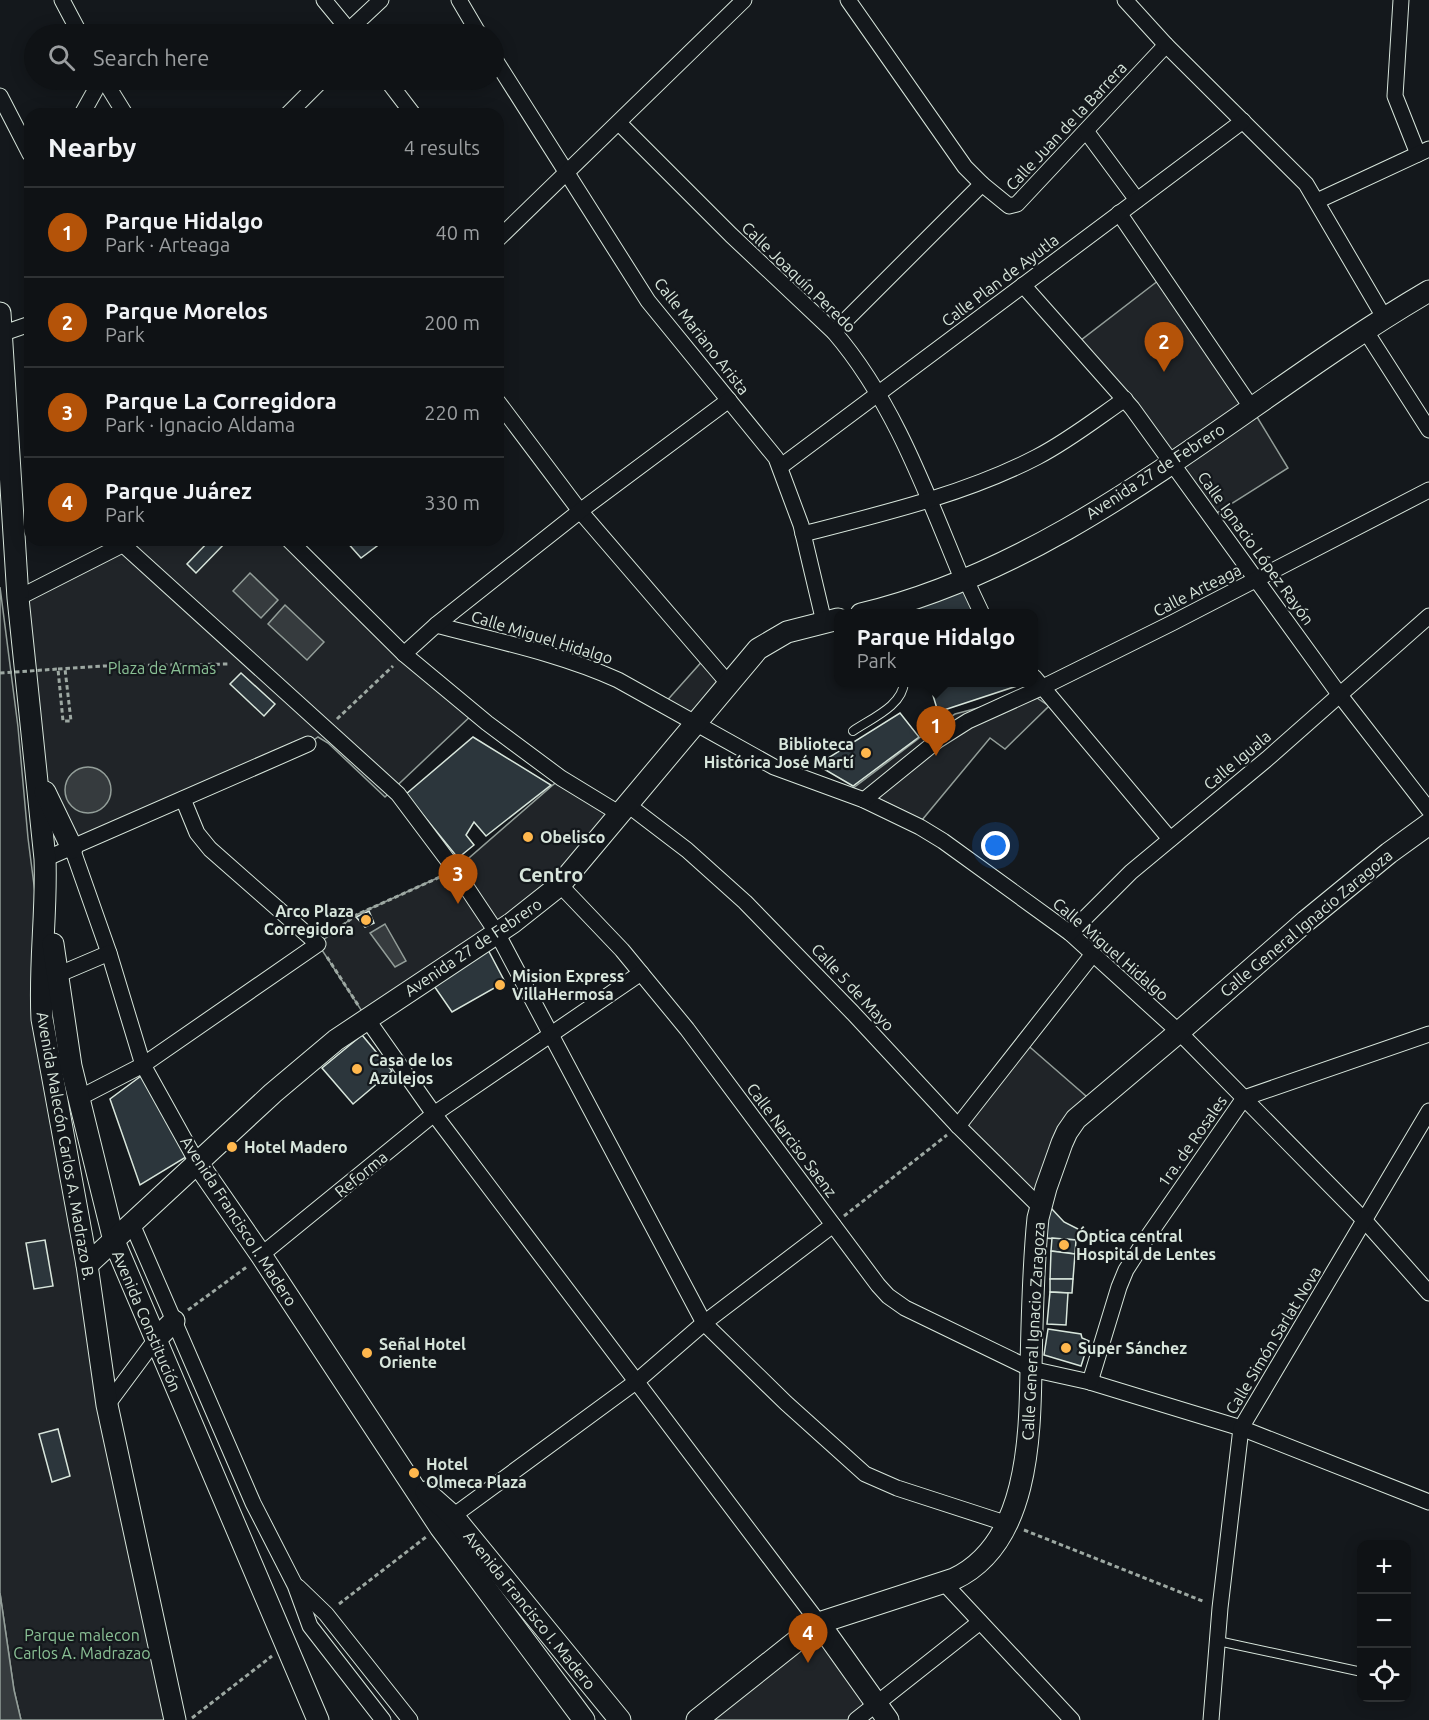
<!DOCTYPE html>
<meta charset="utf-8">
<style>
:root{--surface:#0f1215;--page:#1d2022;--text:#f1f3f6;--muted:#9b9ea0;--line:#2f3234;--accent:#b45309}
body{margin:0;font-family:Ubuntu,sans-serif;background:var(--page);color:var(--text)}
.controls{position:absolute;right:18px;bottom:18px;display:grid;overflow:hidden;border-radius:12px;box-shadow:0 3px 15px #0003}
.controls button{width:54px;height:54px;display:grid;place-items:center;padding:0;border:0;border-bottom:2px solid var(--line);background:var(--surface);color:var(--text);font:30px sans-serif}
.you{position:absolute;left:996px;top:846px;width:21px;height:21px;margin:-15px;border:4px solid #fff;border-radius:50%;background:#1a73e8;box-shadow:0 0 0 9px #1a73e833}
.badge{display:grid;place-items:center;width:39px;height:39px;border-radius:50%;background:var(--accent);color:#fff;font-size:20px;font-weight:700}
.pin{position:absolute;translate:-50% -50px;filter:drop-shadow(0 2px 3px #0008)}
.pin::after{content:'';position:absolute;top:32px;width:21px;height:18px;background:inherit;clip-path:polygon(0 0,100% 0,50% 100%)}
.popup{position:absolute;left:834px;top:609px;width:204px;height:78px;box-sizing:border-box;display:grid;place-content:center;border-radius:12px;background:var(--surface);filter:drop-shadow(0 2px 4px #0005);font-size:20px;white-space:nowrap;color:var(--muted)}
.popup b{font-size:22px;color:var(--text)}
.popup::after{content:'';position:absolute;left:50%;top:100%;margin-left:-12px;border:12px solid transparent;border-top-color:var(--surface)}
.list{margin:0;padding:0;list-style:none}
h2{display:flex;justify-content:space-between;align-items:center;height:78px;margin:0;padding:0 24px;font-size:26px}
h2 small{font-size:20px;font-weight:400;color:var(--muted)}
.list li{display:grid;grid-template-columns:39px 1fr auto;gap:18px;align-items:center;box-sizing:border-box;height:90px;padding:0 24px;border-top:2px solid var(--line)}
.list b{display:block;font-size:22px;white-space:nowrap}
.list p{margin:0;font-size:20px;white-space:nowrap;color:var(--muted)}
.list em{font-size:20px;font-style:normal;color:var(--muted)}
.icon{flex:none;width:33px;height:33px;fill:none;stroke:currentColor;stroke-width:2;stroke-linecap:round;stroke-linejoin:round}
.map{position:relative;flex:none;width:1429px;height:1720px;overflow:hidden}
.search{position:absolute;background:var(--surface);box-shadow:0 3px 15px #0003;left:24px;top:24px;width:480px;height:66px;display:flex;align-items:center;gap:15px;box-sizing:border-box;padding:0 21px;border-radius:33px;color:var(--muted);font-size:22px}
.panel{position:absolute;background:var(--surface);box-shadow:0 3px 15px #0003;left:24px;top:108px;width:480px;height:438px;border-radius:18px}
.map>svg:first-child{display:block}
.green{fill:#202428;stroke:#939e99;stroke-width:1.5}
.water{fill:#363b3e;stroke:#939e99;stroke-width:1.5}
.building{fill:#2c363c;stroke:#d8e6dc;stroke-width:1.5}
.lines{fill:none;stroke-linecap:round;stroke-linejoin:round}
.lane-casing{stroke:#d8e6dc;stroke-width:10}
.street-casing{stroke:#d8e6dc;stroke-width:17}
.secondary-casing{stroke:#d8e6dc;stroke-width:23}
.path{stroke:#9da8a2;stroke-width:3;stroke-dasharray:4.5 3;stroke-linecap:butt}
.lane{stroke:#14181c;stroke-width:8}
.street{stroke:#14181c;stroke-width:15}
.secondary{stroke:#14181c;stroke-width:21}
.path-bridge{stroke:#9da8a2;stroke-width:3;stroke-dasharray:4.5 3;stroke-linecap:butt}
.poi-dot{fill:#ffb74d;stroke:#14181c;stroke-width:2}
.labels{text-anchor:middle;stroke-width:4.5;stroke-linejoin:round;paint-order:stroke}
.street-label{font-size:16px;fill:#d8e6dc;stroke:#14181c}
.park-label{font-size:16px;fill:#8ac095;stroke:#14181c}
.poi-label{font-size:16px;font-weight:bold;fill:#d8e6dc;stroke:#14181c;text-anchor:start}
.quarter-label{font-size:20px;font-weight:bold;fill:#d8e6dc;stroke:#14181c}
</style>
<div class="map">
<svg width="1429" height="1720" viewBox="0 0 1429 1720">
<rect width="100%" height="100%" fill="#14181c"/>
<g class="green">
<polygon points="1163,277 1251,407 1288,468 1212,516 1076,344"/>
<polygon points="133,540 289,540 475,712 385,797 328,743 318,737 308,744 72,848 38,779 18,598"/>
<polygon points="0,587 18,727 28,838 74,1199 175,1720 21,1720 14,1690 0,1593"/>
<polygon points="706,657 728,683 695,724 663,705"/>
<polygon points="1031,694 1049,706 1005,749 990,738 922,820 873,796 852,789 926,733 955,714"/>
<polygon points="561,778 620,814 560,885 367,1019 318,944 356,915 455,870"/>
<polygon points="1024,1042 1094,1103 1076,1119 1041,1208 958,1126"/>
<polygon points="819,1623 877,1704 856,1720 697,1720"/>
</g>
<g class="water">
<polygon points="250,573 278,600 261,618 233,591"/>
<polygon points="285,605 324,642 307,660 268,624"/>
<circle cx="88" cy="790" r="23"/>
<polygon points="385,924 406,961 395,967 370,933"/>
<polygon points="0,1593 14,1690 21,1720 0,1720"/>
</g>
<g class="building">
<polygon points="210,540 228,540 196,573 187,564"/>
<polygon points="345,540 385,540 361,558"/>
<polygon points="965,590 976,614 910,614 909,610"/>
<polygon points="241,673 275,704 264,716 230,684"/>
<polygon points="929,682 1025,682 1026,683 938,712"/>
<polygon points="900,713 919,737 853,786 817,765"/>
<polygon points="473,737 551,785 486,836 474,822 466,835 474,845 458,858 406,794"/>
<polygon points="369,911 374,923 365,927 356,917"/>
<polygon points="486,946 505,982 452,1012 432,983"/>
<polygon points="362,1035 392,1071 353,1104 322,1068"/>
<polygon points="141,1076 186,1157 140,1185 110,1099"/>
<polygon points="1051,1208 1064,1222 1078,1229 1079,1240 1043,1238"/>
<polygon points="1052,1238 1076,1240 1075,1254 1051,1251"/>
<polygon points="45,1240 53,1286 34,1289 26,1243"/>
<polygon points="1051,1251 1075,1254 1073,1279 1050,1279"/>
<polygon points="1050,1279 1073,1279 1072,1293 1050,1292"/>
<polygon points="1050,1292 1068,1293 1066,1325 1047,1324"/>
<polygon points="1048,1329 1081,1334 1082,1338 1089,1341 1081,1366 1044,1355"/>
<polygon points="58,1429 70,1476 52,1482 39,1434"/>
</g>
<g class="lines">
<defs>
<g id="lane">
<path d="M853,731c17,-12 50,-25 51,-49"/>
<polyline points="1218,1641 1362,1672"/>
</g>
<g id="street">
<polyline points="62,0 80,34"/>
<polyline points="324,0 352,34"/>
<polyline points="459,0 479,34"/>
<polyline points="848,0 965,167 982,184 1009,206 1017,204 1166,45"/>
<polyline points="1125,0 1166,45 1306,184 1384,317"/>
<polyline points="1401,0 1395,96 1418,154"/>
<polyline points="349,30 381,0"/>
<polyline points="494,58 648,301 776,458 801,525 824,622"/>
<polyline points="104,80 125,114"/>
<polyline points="387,80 413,114"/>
<polyline points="0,96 30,154"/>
<polyline points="82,114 101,80"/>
<polyline points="288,114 322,80"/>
<path d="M619,123l112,112 103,97c61,71 93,163 129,249"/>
<polyline points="1086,131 1137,200"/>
<polyline points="1317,201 1429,149"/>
<polyline points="1119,213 1251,407"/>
<polyline points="498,239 744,0"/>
<polyline points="1023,285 1132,408 1339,694 1429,810"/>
<polyline points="1365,330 1429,430"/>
<polyline points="834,332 982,184"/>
<polyline points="1,334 30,324"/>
<polyline points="498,402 580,511 728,683"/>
<polyline points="780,467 1243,121"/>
<path d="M803,534c78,-20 163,-40 234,-77 31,-16 59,-38 88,-58"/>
<polyline points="118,540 398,794 455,870 497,933 704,1323 786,1403 865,1474 897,1488 1008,1524"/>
<polyline points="289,540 404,654 487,723 561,778 620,814"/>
<polyline points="966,580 982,614"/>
<polyline points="18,598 130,541"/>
<path d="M436,625c61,16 125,29 182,55l156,87 90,33 56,27 23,14 127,92 109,99 186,189 64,72"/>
<polyline points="404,654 436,625 580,511 729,400"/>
<polyline points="1034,677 1170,839"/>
<polyline points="864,800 938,740 968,721 1043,687 1172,623 1429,490"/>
<polyline points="628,805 687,850 745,902 853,1013 958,1126 1041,1208"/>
<polyline points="72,848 109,953 143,1065 198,1164"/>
<polyline points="45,859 308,744"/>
<polyline points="560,885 622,950 687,1029 878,1285 888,1296 905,1308 1031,1369 1090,1382 1241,1428 1429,1502"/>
<polyline points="1070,933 1131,872 1267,759 1429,616"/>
<polyline points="48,979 109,953"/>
<polyline points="367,1019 434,1114 819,1623"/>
<polyline points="79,1098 143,1065 318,944 210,849 197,833 183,799"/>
<polyline points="958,1126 1093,954"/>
<polyline points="132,1224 253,1503 295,1585 310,1626 383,1720"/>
<polyline points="261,1255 434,1114 641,973"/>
<polyline points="1090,1382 1119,1287 1126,1270 1144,1242 1244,1098 1429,1034"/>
<polyline points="107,1405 156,1339"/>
<polyline points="453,1516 637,1381 704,1323 833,1225"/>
<polyline points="944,1583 1072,1720"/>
<polyline points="298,1587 326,1614 410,1720"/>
<polyline points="856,1720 980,1622"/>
<polyline points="1211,1720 1220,1608 1241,1428 1429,1111"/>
</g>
<g id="secondary">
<path d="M0,313l18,285 27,261c2,53 -6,106 -3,160l45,246 20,140 68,315"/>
<path d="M861,614c216,-52 381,-214 568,-323"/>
<polyline points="45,792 72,848"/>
<polyline points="53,944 71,1066 114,1241 318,1720"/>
<polyline points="198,1164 261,1255 440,1527 584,1720"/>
<polyline points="87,1265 273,1093 336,1040 512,923 560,885 758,649 787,632 838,619"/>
<polyline points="156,1339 174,1321"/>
<polyline points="426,1492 453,1516 620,1720"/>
<polyline points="819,1623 888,1720"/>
<path d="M697,1720l122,-97 135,-44c74,-35 76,-140 77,-211 1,-49 2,-101 7,-150l8,-30 16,-45 5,-11 9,-13 103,-87 127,-111 83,-68 40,-29"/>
</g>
</defs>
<use href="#lane" class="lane-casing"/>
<use href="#street" class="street-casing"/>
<use href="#secondary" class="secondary-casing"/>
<g class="path">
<polyline points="58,669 103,666 230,664"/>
<polyline points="337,719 393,666"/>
<polyline points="330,935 356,915 440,877"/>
<polyline points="327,957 358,1005"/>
<polyline points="844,1216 947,1135"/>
<polyline points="188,1310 248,1266"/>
<polyline points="1024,1530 1205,1602"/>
<polyline points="339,1604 426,1537"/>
<polyline points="192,1718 272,1656"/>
</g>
<use href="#lane" class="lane"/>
<use href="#street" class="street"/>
<use href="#secondary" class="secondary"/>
<polyline class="path-bridge" points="0,673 58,669 63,721 71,721 65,669"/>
</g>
<g class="poi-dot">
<circle cx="866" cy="753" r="6"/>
<circle cx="528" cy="837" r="6"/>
<circle cx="366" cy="920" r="6"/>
<circle cx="500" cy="985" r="6"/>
<circle cx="357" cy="1069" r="6"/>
<circle cx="232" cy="1147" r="6"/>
<circle cx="1064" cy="1245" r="6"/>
<circle cx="1066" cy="1348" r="6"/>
<circle cx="367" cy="1353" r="6"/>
<circle cx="414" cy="1473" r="6"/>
</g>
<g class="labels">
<g class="street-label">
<text transform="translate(1066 126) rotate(-47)" y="6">Calle Juan de la Barrera</text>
<text transform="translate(799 277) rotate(44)" y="6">Calle Joaquín Peredo</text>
<text transform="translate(1000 280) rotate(-37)" y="6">Calle Plan de Ayutla</text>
<text transform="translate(702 336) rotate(52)" y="6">Calle Mariano Arista</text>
<text transform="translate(1155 471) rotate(-33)" y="6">Avenida 27 de Febrero</text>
<text transform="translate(1256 548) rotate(54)" y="6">Calle Ignacio López Rayón</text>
<text transform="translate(1197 590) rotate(-27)" y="6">Calle Arteaga</text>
<text transform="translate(542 637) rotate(17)" y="6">Calle Miguel Hidalgo</text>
<text transform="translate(1237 760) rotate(-40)" y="6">Calle Iguala</text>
<text transform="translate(1306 923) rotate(-40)" y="6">Calle General Ignacio Zaragoza</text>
<text transform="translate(473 947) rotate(-34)" y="6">Avenida 27 de Febrero</text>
<text transform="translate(1111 949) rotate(41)" y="6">Calle Miguel Hidalgo</text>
<text transform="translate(853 987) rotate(47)" y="6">Calle 5 de Mayo</text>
<text transform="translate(792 1140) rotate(53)" y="6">Calle Narciso Saenz</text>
<text transform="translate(1192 1141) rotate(-55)" y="6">1ra. de Rosales</text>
<text transform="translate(66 1146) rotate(80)" y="6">Avenida Malecón Carlos A. Madrazo B.</text>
<text transform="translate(361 1174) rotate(-39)" y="6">Reforma</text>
<text transform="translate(239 1221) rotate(57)" y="6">Avenida Francisco I. Madero</text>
<text transform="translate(147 1321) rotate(67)" y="6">Avenida Constitución</text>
<text transform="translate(1033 1331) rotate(-87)" y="6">Calle General Ignacio Zaragoza</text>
<text transform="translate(1273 1340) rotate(-59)" y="6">Calle Simón Sarlat Nova</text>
<text transform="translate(530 1610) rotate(51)" y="6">Avenida Francisco I. Madero</text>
</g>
<g class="park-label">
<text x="162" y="674">Plaza de Armas</text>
<text x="82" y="1641">Parque malecon<tspan x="82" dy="18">Carlos A. Madrazao</tspan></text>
</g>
<g class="poi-label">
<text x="854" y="750" text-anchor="end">Biblioteca<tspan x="854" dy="18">Histórica José Martí</tspan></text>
<text x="540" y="843">Obelisco</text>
<text x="354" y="917" text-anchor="end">Arco Plaza<tspan x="354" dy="18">Corregidora</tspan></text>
<text x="512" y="982">Mision Express<tspan x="512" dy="18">VillaHermosa</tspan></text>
<text x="369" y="1066">Casa de los<tspan x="369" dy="18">Azulejos</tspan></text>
<text x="244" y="1153">Hotel Madero</text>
<text x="1076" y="1242">Óptica central<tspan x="1076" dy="18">Hospital de Lentes</tspan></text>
<text x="379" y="1350">Señal Hotel<tspan x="379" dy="18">Oriente</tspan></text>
<text x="1078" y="1354">Super Sánchez</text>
<text x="426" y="1470">Hotel<tspan x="426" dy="18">Olmeca Plaza</tspan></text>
</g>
<g class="quarter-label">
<text x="551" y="882">Centro</text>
</g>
</g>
</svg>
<div class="controls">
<button>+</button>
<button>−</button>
<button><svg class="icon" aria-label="locate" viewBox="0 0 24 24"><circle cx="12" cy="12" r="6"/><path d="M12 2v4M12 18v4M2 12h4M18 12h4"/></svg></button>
</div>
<div class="you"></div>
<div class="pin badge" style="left:936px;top:756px">1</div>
<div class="popup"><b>Parque Hidalgo</b>Park</div>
<div class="pin badge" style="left:1164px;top:372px">2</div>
<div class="pin badge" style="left:458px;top:904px">3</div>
<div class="pin badge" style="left:808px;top:1663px">4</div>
<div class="search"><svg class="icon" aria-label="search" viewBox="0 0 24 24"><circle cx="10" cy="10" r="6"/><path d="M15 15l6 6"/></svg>Search here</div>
<section class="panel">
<h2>Nearby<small>4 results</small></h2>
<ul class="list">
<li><span class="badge">1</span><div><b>Parque Hidalgo</b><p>Park · Arteaga</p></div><em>40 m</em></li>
<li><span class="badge">2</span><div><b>Parque Morelos</b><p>Park</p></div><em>200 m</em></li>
<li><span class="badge">3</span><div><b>Parque La Corregidora</b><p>Park · Ignacio Aldama</p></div><em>220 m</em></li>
<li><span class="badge">4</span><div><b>Parque Juárez</b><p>Park</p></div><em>330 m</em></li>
</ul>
</section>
</div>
